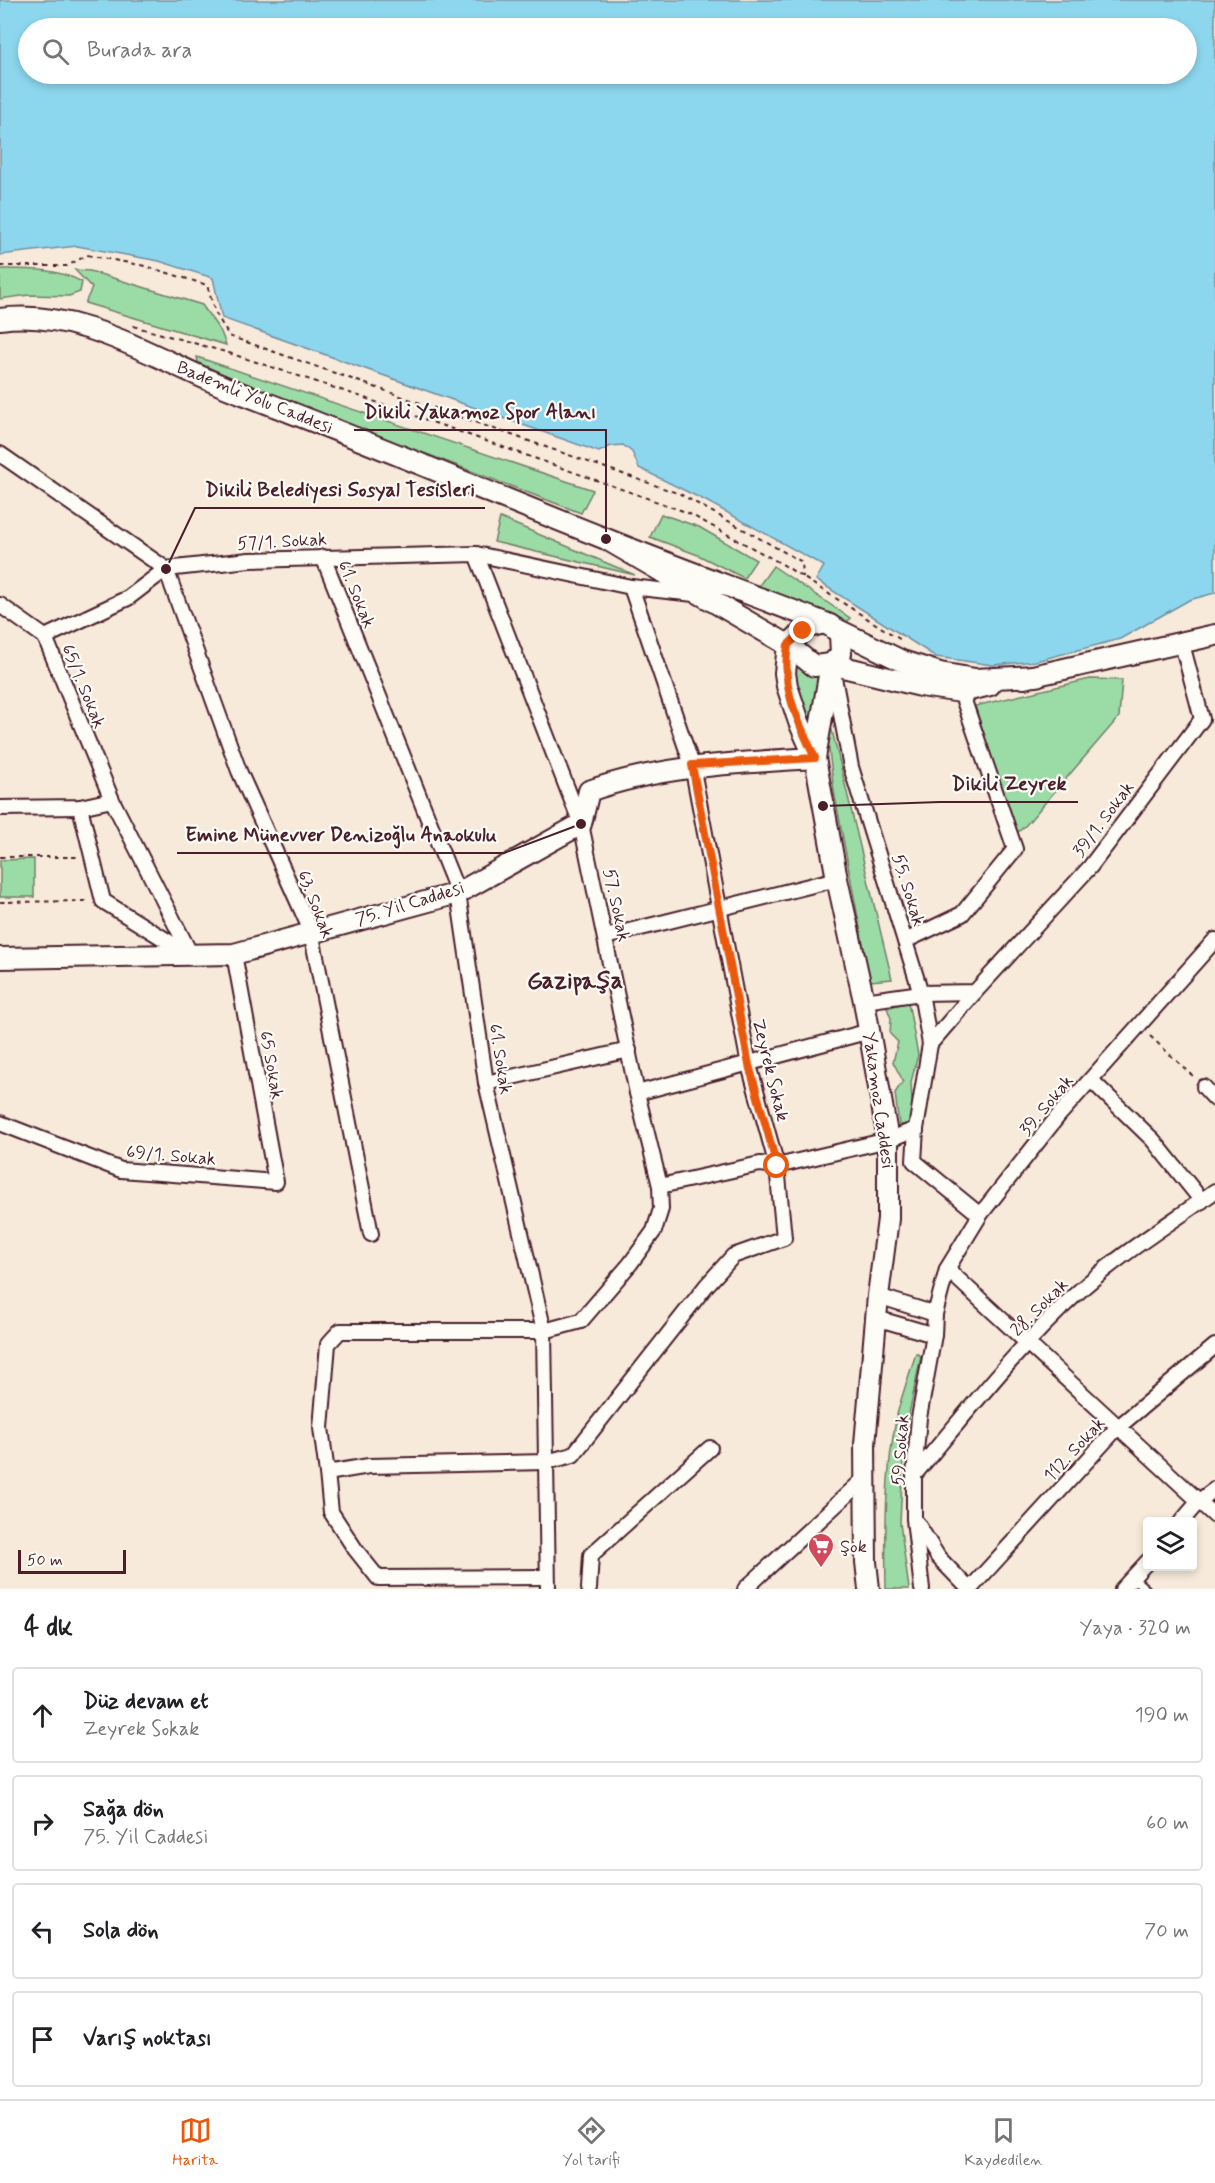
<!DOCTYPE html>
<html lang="tr">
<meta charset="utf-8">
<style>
:root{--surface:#fff;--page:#f2f2f2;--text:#202124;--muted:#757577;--line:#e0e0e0;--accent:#ea580c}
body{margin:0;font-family:Mynerve,sans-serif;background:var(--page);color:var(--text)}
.controls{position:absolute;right:18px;bottom:18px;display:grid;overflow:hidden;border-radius:6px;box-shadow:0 3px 9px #0003}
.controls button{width:54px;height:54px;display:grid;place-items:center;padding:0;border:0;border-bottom:2px solid var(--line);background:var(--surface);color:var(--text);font:30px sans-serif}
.scale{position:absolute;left:18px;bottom:15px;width:108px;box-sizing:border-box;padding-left:6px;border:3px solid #4a1f2b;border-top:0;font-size:16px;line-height:21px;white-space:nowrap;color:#4a1f2b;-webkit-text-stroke:4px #fdfcf7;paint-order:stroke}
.stop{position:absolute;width:18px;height:18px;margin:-14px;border:4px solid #ea580c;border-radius:50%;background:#fff}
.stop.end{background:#ea580c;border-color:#fff;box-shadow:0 2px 6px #0008}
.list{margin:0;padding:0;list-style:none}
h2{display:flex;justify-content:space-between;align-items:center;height:78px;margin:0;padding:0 24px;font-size:26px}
h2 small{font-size:20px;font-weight:400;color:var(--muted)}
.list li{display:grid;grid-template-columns:39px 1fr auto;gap:18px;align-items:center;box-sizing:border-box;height:96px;margin:0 12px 12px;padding:0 12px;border:2px solid var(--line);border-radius:6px}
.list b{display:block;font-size:22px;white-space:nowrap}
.list p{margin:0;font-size:20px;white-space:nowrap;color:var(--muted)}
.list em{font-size:20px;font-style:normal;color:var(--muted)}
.icon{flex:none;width:33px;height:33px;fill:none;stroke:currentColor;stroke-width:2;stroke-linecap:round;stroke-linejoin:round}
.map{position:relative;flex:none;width:1215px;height:1589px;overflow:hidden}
.search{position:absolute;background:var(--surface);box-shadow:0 3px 9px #0003;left:18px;right:18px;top:18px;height:66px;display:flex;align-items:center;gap:15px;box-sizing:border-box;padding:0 21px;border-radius:33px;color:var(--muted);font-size:22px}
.sheet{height:510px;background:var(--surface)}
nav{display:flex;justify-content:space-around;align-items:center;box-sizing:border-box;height:84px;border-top:2px solid var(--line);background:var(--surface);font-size:16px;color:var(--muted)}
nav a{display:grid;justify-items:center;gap:3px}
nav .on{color:var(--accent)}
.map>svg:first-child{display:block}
.green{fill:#9bdca6;stroke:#727e68;stroke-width:1.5}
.water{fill:#8dd7ee;stroke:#728da0;stroke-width:1.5;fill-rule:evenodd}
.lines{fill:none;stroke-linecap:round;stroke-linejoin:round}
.lane-casing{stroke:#4a1f2b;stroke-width:11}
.street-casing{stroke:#4a1f2b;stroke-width:18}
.secondary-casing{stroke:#4a1f2b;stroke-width:24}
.path{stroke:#4a1f2b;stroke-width:2;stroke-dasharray:4.5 4.5;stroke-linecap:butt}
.lane{stroke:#fdfcf7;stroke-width:7}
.street{stroke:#fdfcf7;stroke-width:14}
.secondary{stroke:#fdfcf7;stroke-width:20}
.route{stroke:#ea580c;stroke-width:8}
.labels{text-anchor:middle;stroke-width:4.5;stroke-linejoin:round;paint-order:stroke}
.street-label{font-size:18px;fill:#4a1f2b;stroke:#fdfcf7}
.poi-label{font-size:18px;fill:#4a1f2b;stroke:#fdfcf7;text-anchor:start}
.district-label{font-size:24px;font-weight:bold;fill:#4a1f2b;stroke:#fdfcf7}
.leader{fill:none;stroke:#4a1f2b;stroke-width:2}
.callout-dot{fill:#4a1f2b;stroke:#fdfcf7;stroke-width:2}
.callout-label{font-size:20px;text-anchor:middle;font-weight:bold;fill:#4a1f2b;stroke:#fdfcf7;stroke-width:4.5;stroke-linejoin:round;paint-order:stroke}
</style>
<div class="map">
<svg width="1215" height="1589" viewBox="0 0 1215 1589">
<rect width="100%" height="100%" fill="#f7eada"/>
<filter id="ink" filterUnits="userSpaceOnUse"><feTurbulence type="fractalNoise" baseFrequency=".0167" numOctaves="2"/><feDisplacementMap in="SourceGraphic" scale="12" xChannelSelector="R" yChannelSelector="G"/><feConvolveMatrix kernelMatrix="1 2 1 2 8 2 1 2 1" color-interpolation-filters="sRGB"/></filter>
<g filter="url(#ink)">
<g class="green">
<path d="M0,269c28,0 56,-1 82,13l-2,10 -11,4 -40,-1 -29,4z"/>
<polygon points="75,270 90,271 202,305 221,332 226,345 85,303 92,288"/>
<polygon points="197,357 593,490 581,513 199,367"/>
<polygon points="661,514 699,527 756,560 744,578 698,555 650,537"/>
<polygon points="500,518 635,575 494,542"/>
<polygon points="773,566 850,618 845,626 758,587"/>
<polygon points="799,663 823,674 812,736 793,676"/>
<polygon points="1090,679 1122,680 1119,717 1026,825 1015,835 975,706"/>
<polygon points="825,718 829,718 892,979 870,981 834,791"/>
<polygon points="34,859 34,897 0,897 0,860"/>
<polygon points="908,1002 918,1055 911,1082 913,1124 899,1125 895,1093 903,1081 893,1062 898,1042 890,1034 891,1018 887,1008"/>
<path d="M916,1353l5,3 -17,82 -4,85 9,66h-23c-1,-57 -1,-118 11,-174 5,-21 13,-42 19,-62z"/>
</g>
<path class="water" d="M0,0h1215v593l-26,7 -69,39 -84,22 -43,4 -57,-8 -120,-77 8,-14 -116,-64 -69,-34 -7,-16 -9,-7 -12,1 -12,6 -377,-134 -9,-40 -54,-17 -82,-15 -77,9zM28,28h1158v46h-1158z"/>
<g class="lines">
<defs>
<polyline id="lane" points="1133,1578 1146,1589"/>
<g id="street">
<polyline points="0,454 166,569 249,560 476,554 631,587 694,594"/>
<polyline points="476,554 581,824 637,1093 660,1186 661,1209 654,1231 630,1264 581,1321 544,1331 340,1331 328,1344 321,1428 327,1473 369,1466 546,1462 573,1455 706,1286 733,1256 784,1238 777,1166 749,1065 692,765 631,587"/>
<polyline points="323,557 458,893 486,1083 544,1331 548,1589"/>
<polyline points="166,569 239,771 311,931 371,1234"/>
<polyline points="0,605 45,637 112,800 191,955"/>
<polyline points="45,637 128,598 166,569"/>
<polyline points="833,672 851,767 921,993 930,1044 916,1129"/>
<polyline points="80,807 103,901 190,955"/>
<polyline points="0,808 80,807 112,800"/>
<polyline points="605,937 837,879"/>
<polyline points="905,941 962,914 1015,849 961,692"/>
<polyline points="864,1001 921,993 975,992 1090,867 1202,719 1182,644"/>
<polyline points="930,1044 975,992"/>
<polyline points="1091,1080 1153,1140 1202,1201"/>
<polyline points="486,1083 629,1050"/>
<polyline points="1204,1087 1215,1099"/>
<polyline points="637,1093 870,1031"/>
<polyline points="0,1123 121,1170 276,1182 234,954"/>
<polyline points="660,1186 760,1164 777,1166 888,1140 916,1129 914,1161 980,1215"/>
<polyline points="947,1269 1215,1516"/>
<polyline points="878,1296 935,1314"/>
<polyline points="876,1318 934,1335"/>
<polyline points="327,1473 331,1512 355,1549 378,1578 547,1577"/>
<path d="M914,1475c52,-61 102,-126 161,-180 43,-40 93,-70 140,-104"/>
<polyline points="1181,1522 1199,1501 1215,1489"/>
<polyline points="917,1523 938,1557 969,1589"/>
<polyline points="589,1589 591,1555 710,1448"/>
<polyline points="745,1589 865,1478"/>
<polyline points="922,1589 914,1519 914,1475 919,1418 934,1335 935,1314 947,1269 980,1215 1059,1115 1215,940"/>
<polyline points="970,1589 1117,1428 1215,1346"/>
<polyline points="1122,1589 1148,1561"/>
</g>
<g id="secondary">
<path d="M0,319c84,-11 159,43 235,72 125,47 247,99 371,148 74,30 150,57 224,86l10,9 1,20 -10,10 -17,2 -26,-21 -182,-106"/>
<polyline points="831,664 921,686 961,692 990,685"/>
<polyline points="1024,678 1215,635"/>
<polyline points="815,758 831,664"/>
<path d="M0,958l234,-4 224,-61 123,-69 8,-33c73,-26 149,-28 226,-33"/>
<polyline points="869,1589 866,1562 865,1444 878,1296 888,1219 888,1140 864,1001 837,879 815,758 799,722 787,686 785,673 788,645 808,627 824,623 902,661 940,673 975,679 1037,676"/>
</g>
</defs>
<use href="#lane" class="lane-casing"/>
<use href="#street" class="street-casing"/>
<use href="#secondary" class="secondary-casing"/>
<g class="path">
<polyline points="0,266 67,266 87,255 145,266 207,285 215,312 229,336 680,494 802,562 803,577"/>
<polyline points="133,326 229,353 359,396 686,512 782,564 901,640"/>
<polyline points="0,857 78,857"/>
<polyline points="0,902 90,901"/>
<polyline points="1150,1036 1194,1077"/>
</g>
<use href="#lane" class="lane"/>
<use href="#street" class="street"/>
<use href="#secondary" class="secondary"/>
</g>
</g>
<g class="lines" filter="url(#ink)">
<path class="route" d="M777,1166l-28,-101 -57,-300 123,-7c-18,-39 -34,-69 -27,-113l15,-14"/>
</g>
<defs>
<symbol id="supermarket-pin" viewBox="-11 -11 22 30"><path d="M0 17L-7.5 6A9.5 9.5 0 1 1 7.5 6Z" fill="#d1495b" stroke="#fdfcf7"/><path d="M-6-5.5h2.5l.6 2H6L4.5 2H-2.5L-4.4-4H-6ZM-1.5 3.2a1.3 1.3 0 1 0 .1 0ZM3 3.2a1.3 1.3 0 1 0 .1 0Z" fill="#fff"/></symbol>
</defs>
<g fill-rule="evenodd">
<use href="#supermarket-pin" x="806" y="1531" width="30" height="40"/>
</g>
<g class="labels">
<g class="street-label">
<text transform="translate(255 397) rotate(22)" y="6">Bademli Yolu Caddesi</text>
<text transform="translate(282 541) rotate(-3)" y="6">57/1. Sokak</text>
<text transform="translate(357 594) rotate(68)" y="6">61. Sokak</text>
<text transform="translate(84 686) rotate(68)" y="6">65/1. Sokak</text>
<text transform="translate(1103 819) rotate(-53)" y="6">39/1. Sokak</text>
<text transform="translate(909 890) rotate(73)" y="6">55. Sokak</text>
<text transform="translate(410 903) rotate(-17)" y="6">75. Yil Caddesi</text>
<text transform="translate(316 904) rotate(69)" y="6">63. Sokak</text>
<text transform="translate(617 905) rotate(78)" y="6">57. Sokak</text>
<text transform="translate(501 1059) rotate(81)" y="6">61. Sokak</text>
<text transform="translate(272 1065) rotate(80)" y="6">65 Sokak</text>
<text transform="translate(771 1070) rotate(76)" y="6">Zeyrek Sokak</text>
<text transform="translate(879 1100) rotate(82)" y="6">Yakamoz Caddesi</text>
<text transform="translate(1046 1105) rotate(-50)" y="6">39. Sokak</text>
<text transform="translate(171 1155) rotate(5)" y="6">69/1. Sokak</text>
<text transform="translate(1039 1307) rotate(-45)" y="6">28. Sokak</text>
<text transform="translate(1074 1449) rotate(-47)" y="6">112. Sokak</text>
<text transform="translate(900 1450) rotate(-86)" y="6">59 Sokak</text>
</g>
<g class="poi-label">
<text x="840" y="1552">Şok</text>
</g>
<g class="district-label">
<text x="575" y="988">Gazipaşa</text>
</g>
</g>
<path class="leader" d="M606 539L606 430H354M166 569L195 508H485M823 806L940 802H1078M581 824L504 853H177"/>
<g class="callout-dot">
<circle cx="606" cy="539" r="6"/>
<circle cx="166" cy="569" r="6"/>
<circle cx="823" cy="806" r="6"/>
<circle cx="581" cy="824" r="6"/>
</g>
<g class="callout-label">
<text x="480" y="418">Dikili Yakamoz Spor Alanı</text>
<text x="340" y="496">Dikili Belediyesi Sosyal Tesisleri</text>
<text x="1009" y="790">Dikili Zeyrek</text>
<text x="341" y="841">Emine Münevver Denizoğlu Anaokulu</text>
</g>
</svg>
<div class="controls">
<button><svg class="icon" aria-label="layers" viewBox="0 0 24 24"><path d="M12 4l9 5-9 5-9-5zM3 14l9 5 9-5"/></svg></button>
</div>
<div class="scale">50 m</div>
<div class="stop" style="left:777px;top:1166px"></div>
<div class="stop end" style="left:803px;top:631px"></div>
<div class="search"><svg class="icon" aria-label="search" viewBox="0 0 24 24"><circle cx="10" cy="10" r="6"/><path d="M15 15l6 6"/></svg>Burada ara</div>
</div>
<section class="sheet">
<h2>4 dk<small>Yaya · 320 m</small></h2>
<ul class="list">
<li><svg class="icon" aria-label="ahead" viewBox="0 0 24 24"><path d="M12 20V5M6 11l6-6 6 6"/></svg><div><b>Düz devam et</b><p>Zeyrek Sokak</p></div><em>190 m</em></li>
<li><svg class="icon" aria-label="right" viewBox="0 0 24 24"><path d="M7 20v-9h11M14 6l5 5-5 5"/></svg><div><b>Sağa dön</b><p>75. Yil Caddesi</p></div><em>60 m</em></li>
<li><svg class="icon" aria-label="left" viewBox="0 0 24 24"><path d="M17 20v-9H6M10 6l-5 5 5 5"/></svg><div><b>Sola dön</b></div><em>70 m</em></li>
<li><svg class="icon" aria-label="arrive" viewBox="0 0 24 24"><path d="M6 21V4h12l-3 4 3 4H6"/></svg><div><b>Varış noktası</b></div></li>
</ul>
</section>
<nav>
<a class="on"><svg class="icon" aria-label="map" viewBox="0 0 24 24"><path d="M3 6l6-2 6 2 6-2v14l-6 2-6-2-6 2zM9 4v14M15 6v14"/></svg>Harita</a>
<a><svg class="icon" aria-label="directions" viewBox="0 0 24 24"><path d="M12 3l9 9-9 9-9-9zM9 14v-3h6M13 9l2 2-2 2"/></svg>Yol tarifi</a>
<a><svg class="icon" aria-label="saved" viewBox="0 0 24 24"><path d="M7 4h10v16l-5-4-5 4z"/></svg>Kaydedilen</a>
</nav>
